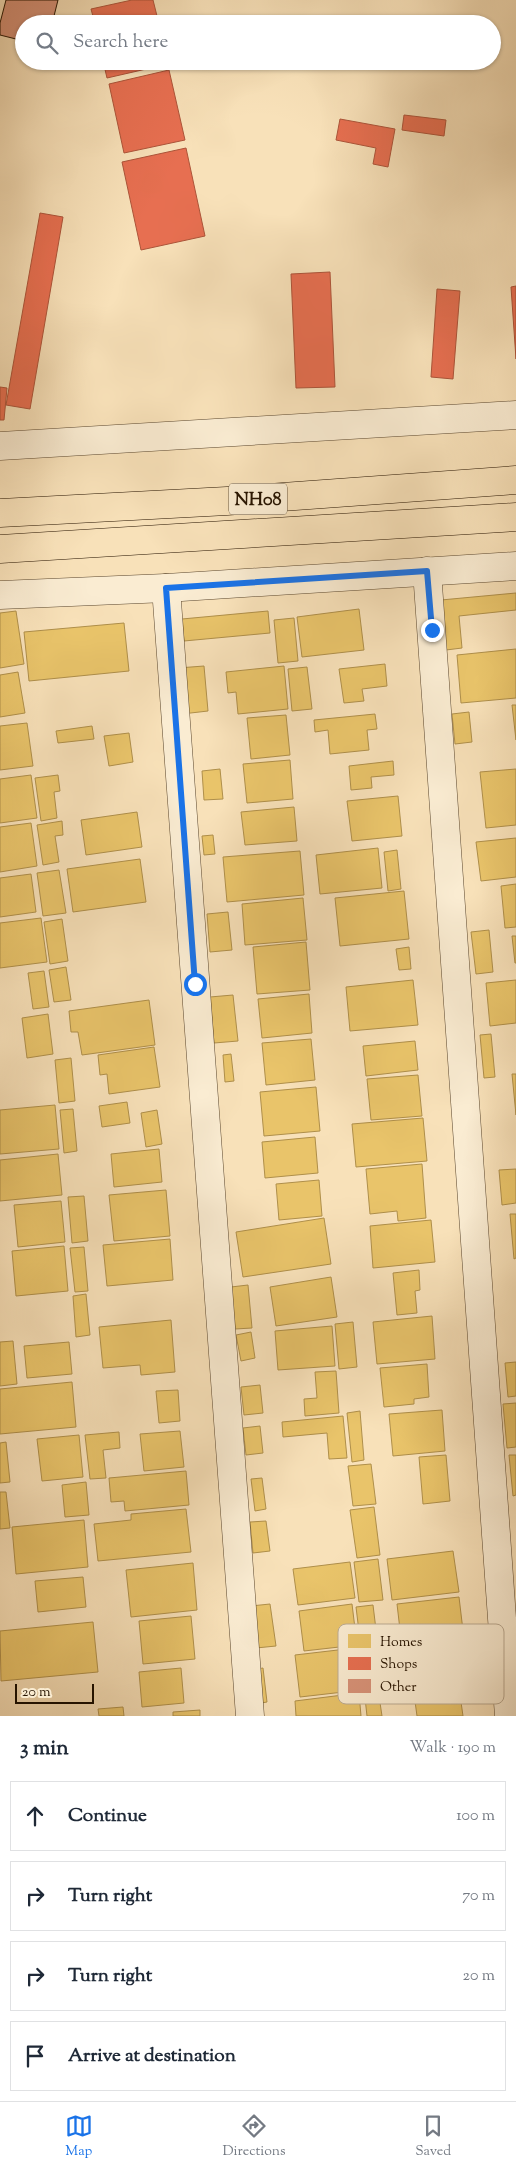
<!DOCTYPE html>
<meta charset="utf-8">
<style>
:root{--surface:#fff;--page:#f2f2f3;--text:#1f2937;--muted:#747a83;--line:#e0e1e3;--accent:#1a73e8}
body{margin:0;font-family:"Sorts Mill Goudy",serif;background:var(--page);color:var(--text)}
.scale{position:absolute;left:15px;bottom:12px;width:79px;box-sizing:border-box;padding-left:5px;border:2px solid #271400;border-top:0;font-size:14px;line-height:18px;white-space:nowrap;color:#271400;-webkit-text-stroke:4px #faecd2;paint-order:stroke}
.stop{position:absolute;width:15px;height:15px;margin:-11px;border:4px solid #1a73e8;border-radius:50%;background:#fff}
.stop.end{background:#1a73e8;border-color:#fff;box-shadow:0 1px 5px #0008}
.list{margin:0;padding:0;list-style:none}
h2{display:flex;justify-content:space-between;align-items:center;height:65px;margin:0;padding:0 20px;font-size:21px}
h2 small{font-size:16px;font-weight:400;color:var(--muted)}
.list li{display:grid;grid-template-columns:32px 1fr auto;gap:15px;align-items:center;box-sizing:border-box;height:70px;margin:0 10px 10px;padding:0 10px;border:1px solid var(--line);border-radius:0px}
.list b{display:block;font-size:19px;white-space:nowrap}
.list em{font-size:16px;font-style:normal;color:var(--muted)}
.icon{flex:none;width:28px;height:28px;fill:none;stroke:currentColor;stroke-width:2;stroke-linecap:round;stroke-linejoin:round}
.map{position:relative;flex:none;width:516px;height:1716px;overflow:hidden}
.search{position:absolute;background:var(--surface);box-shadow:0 1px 4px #0004;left:15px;right:15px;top:15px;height:55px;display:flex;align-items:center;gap:12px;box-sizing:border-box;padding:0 18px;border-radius:28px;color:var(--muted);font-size:19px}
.sheet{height:385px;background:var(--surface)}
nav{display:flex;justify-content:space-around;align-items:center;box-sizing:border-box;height:70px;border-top:1px solid var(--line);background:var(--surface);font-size:14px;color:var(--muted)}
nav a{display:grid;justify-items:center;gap:2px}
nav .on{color:var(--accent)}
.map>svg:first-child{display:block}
.homes{fill:#e9c46a;stroke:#af8f4a}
.shops{fill:#e76f51;stroke:#ad5439}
.building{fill:#d79278;stroke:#271400}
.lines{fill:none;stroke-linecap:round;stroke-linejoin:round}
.street-casing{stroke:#5b472e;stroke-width:29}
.highway-casing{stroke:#271400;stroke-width:29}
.street{stroke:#faecd2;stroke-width:28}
.highway{stroke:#f8e1b9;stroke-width:28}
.route{stroke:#1a73e8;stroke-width:6}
.labels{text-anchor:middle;stroke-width:5;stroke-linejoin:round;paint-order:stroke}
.shield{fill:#faecd2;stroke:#66553f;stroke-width:1}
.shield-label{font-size:18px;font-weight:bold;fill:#271400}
.key{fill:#faecd2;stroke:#bbab93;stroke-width:1}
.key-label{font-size:14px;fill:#271400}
</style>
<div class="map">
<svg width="516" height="1716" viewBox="0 0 516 1716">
<rect width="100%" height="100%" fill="#f8e1b9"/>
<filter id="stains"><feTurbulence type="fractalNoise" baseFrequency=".004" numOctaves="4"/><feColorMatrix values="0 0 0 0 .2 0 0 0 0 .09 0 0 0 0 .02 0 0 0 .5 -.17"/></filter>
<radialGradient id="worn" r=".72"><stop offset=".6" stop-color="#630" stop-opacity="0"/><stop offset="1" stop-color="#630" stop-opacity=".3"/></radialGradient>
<g class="homes">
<polygon points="516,593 516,610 459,616 462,648 446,650 441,600"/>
<polygon points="359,609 364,650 302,657 297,617"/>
<polygon points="16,611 24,664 0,668 0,613"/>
<polygon points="268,611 270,633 184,641 182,619"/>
<polygon points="294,618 298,661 278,663 274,620"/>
<polygon points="124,623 129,671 29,681 24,632"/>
<polygon points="516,649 516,698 461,703 457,655"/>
<polygon points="385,664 387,686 362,689 364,701 344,703 339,669"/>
<polygon points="204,666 208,711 182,714 178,668"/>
<polygon points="284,666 288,709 238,714 236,692 228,693 226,672"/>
<polygon points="307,667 312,709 292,711 288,669"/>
<polygon points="18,672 25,713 0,717 0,675"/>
<polygon points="512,705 516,705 516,740"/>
<polygon points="469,712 472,742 455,744 452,714"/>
<polygon points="375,714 377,729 367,730 369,750 330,754 328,730 315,732 314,720"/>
<polygon points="286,715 290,755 251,759 247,718"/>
<polygon points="27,723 33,766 0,770 0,726"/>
<polygon points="92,726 94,739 58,743 56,731"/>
<polygon points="129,733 133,762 109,766 104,736"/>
<polygon points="290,760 293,799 247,803 243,764"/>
<polygon points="393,761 394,775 371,777 372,788 351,790 349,766"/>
<polygon points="220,769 223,799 204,800 202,771"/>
<polygon points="516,769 516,825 486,828 480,772"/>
<polygon points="31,775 37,818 0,823 0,779"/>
<polygon points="58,775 60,791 54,792 57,818 41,821 35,778"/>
<polygon points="398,796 402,836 352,841 347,801"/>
<polygon points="294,807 297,841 245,845 241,812"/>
<polygon points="137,812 142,847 86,855 81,820"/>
<polygon points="62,821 63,835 55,836 59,862 43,865 37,825"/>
<polygon points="31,823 37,866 0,872 0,827"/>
<polygon points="213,835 215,854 204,855 202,836"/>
<polygon points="516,838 516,877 481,881 476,842"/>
<polygon points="378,848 382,888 320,894 316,855"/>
<polygon points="397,850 401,889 388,891 384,852"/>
<polygon points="300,851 304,895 227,902 223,857"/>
<polygon points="140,859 146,902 73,912 67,869"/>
<polygon points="59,870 66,913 43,916 37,873"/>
<polygon points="31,874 36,912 0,917 0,878"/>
<polygon points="516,884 516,927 505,928 501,886"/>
<polygon points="404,891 409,939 340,946 335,898"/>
<polygon points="303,898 307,940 245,945 242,904"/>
<polygon points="228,912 232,950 210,952 207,914"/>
<polygon points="41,918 47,962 0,968 0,923"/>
<polygon points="62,919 68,961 50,964 44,922"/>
<polygon points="489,930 493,972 476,974 471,932"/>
<polygon points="512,936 516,936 516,963 515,963"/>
<polygon points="306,942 310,990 257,994 253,947"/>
<polygon points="409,947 411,969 399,970 396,949"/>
<polygon points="66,967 71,1000 54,1002 49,970"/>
<polygon points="44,971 49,1007 33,1009 28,973"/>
<polygon points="413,980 418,1025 350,1031 346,987"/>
<polygon points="516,980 516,1023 490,1026 486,983"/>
<polygon points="309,994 312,1033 262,1038 258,999"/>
<polygon points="233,995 238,1041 214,1043 210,997"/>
<polygon points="149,1000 155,1045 82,1055 78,1032 71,1032 69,1011"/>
<polygon points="48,1014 53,1054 27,1058 22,1018"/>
<polygon points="491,1034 495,1077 484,1078 480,1035"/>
<polygon points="311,1039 315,1080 266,1085 262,1043"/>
<polygon points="415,1041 418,1070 366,1076 363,1046"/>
<polygon points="154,1047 160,1087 109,1094 107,1074 100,1075 98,1055"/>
<polygon points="231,1054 234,1081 225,1082 223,1055"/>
<polygon points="71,1058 75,1101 59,1103 55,1060"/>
<polygon points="512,1074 516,1074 516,1115"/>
<polygon points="418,1075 422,1116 371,1120 367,1079"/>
<polygon points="316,1087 320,1131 264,1136 260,1092"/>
<polygon points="127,1102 130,1123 102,1127 99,1106"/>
<polygon points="55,1105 59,1149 0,1154 0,1110"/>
<polygon points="73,1109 77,1151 64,1153 60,1110"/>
<polygon points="157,1110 162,1144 146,1147 141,1113"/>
<polygon points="423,1118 427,1161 356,1167 352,1124"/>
<polygon points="315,1137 318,1173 265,1178 262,1142"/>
<polygon points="159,1149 162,1182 114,1187 111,1154"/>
<polygon points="58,1154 62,1195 0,1201 0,1160"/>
<polygon points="422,1164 426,1218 398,1221 397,1211 370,1214 366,1169"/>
<polygon points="516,1169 516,1203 502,1205 499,1170"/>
<polygon points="319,1180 322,1216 279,1220 276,1184"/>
<polygon points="166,1190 170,1236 114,1241 109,1195"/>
<polygon points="84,1196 88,1241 72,1243 68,1197"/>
<polygon points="61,1201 65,1242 18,1247 14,1205"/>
<polygon points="510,1214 516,1214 516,1258 514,1259"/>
<polygon points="324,1218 331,1264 243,1277 236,1232"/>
<polygon points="431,1220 435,1262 373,1268 370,1226"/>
<polygon points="170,1239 173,1280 107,1286 103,1245"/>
<polygon points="64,1246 68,1291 16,1296 12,1251"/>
<polygon points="84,1247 88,1291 75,1292 70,1248"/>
<polygon points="419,1270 420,1290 415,1291 417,1313 397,1315 393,1273"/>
<polygon points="331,1277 337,1317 276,1326 270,1287"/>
<polygon points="248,1285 252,1328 235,1329 231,1287"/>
<polygon points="86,1294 90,1335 76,1337 73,1296"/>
<polygon points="432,1316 435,1359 377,1364 373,1322"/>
<polygon points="171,1320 175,1372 141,1375 140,1365 103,1368 99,1327"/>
<polygon points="353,1322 357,1367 339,1369 335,1324"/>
<polygon points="332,1326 335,1366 278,1370 275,1331"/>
<polygon points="251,1332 255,1358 241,1361 236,1335"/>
<polygon points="13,1341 17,1384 0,1386 0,1342"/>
<polygon points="69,1342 72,1374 27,1378 24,1346"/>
<polygon points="516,1362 516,1396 508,1397 505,1363"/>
<polygon points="427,1364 429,1397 414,1399 414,1404 384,1407 380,1368"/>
<polygon points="336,1371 339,1413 305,1416 304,1399 317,1398 315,1372"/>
<polygon points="72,1382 76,1427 0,1434 0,1389"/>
<polygon points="260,1385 263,1413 244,1415 241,1387"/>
<polygon points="178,1390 180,1421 159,1423 156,1391"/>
<polygon points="516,1403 516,1447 507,1448 503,1404"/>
<polygon points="442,1410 445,1451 393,1456 389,1414"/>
<polygon points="360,1411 364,1460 352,1462 347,1413"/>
<polygon points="343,1416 347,1458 329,1459 327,1433 283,1437 282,1422"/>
<polygon points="260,1426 263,1453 246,1455 243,1428"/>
<polygon points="180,1431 184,1467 144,1471 140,1434"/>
<polygon points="119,1432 120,1448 103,1450 106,1478 90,1479 85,1435"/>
<polygon points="79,1435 83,1477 42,1481 37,1439"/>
<polygon points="6,1442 10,1482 0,1483 0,1443"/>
<polygon points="446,1455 450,1501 423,1504 419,1457"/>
<polygon points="509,1455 516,1455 516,1495 513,1496"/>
<polygon points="371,1464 376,1504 353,1506 348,1466"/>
<polygon points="186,1471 189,1505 125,1511 124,1501 111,1502 109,1478"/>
<polygon points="262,1478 266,1509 255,1511 251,1479"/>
<polygon points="86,1482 89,1515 65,1517 62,1485"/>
<polygon points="0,1492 6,1492 10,1528 0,1529"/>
<polygon points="374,1507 380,1555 357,1558 350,1510"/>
<polygon points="186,1509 191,1552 98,1561 94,1524 131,1520 131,1514"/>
<polygon points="84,1520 88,1567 16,1574 12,1527"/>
<polygon points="266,1521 270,1551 253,1553 250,1522"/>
<polygon points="453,1551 459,1592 392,1600 387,1559"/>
<polygon points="378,1559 383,1600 359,1602 354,1562"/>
<polygon points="350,1562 355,1598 298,1605 293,1569"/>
<polygon points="193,1563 197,1610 131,1617 126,1570"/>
<polygon points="83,1577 86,1607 38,1612 35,1581"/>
<polygon points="459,1597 464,1639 402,1647 397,1604"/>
<polygon points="270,1604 276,1646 256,1648 251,1606"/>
<polygon points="352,1604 357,1645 304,1651 299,1611"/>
<polygon points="373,1605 378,1646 361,1648 356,1607"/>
<polygon points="191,1616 195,1659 143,1664 139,1621"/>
<polygon points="93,1622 98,1672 1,1681 0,1631"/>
<polygon points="355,1648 361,1690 300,1697 295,1655"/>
<polygon points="181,1668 184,1703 142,1707 139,1672"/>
<polygon points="263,1668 267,1702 256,1704 251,1670"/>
<polygon points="459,1688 463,1716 417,1716 414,1694"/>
<polygon points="359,1693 361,1716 296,1716 295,1701"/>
<polygon points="379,1696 382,1716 367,1716 365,1698"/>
<polygon points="123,1707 124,1716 99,1716 98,1709"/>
<polygon points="200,1710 200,1716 173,1716 173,1712"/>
</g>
<g class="shops">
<polygon points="132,0 153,0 159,24 95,24 91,9"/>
<polygon points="103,61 167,61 168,64 107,78"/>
<polygon points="169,70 185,140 124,153 109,84"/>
<polygon points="404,115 446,120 444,136 402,130"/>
<polygon points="340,119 395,129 388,167 373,164 376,148 336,140"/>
<polygon points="186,148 205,236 141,250 122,162"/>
<polygon points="40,213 63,217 30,409 6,405"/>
<polygon points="330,272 335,387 296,388 291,274"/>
<polygon points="516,286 516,359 511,287"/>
<polygon points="437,289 460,291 453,379 431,377"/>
<polygon points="0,387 7,388 4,420 0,420"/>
</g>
<polygon class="building" points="6,0 58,0 52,24 24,24 24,41 0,35 0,23"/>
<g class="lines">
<defs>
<g id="street">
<polyline points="0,446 516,415"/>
<polyline points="427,571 509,1716"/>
<polyline points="166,588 250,1716"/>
<polyline points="0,595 166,588 516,566"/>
</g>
<g id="highway">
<polyline points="0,513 227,501 516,480"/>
<polyline points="0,549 516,517"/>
</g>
</defs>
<use href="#street" class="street-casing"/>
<use href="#highway" class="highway-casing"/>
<use href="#street" class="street"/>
<use href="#highway" class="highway"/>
</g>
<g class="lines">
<polyline class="route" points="195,984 166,588 427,571 432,630"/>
</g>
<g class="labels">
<rect class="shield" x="229" y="483.5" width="58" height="31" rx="4"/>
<g class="shield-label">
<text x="258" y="505">NH08</text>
</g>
</g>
<rect x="338" y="1624" width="166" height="80" rx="8" class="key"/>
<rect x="348" y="1634" width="23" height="14" fill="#e9c46a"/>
<rect x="348" y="1657" width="23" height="13" fill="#e76f51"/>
<rect x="348" y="1679" width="23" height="14" fill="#d79278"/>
<g class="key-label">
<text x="380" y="1646">Homes</text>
<text x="380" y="1668">Shops</text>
<text x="380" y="1691">Other</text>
</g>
<rect width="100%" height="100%" filter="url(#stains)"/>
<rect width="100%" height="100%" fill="url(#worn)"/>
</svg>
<div class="scale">20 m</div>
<div class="stop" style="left:195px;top:984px"></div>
<div class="stop end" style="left:432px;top:630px"></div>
<div class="search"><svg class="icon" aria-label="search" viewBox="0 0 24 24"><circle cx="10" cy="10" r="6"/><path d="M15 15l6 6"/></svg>Search here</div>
</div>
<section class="sheet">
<h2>3 min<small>Walk · 190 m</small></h2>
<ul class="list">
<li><svg class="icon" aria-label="ahead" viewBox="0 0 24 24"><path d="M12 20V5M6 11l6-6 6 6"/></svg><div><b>Continue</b></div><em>100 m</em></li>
<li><svg class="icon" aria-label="right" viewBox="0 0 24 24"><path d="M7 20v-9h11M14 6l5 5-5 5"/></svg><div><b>Turn right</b></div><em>70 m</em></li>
<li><svg class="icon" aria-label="right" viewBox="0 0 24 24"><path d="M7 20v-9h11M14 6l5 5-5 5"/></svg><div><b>Turn right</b></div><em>20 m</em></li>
<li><svg class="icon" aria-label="arrive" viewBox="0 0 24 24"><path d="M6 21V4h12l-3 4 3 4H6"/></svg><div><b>Arrive at destination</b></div></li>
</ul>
</section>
<nav>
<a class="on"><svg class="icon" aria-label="map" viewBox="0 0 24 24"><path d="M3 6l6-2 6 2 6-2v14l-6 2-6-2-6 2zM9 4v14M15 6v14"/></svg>Map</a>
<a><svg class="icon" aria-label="directions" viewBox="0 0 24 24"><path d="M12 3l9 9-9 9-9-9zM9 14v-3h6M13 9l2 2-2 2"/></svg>Directions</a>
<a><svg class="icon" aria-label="saved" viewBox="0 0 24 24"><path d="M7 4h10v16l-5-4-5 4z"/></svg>Saved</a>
</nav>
